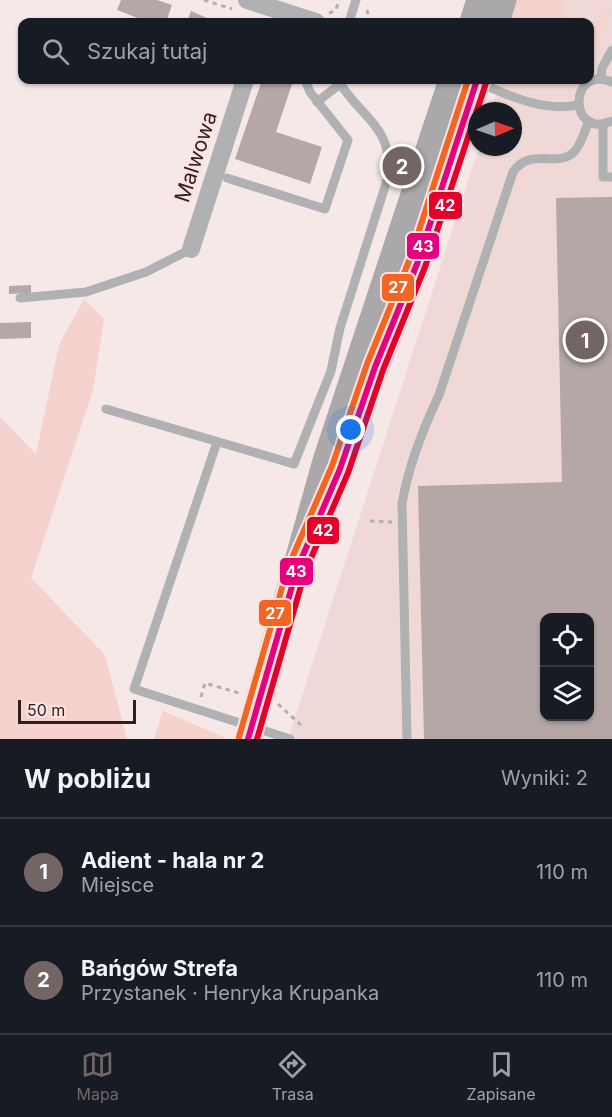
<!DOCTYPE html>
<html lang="pl">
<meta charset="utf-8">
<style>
:root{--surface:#171b24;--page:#242831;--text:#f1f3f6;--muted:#9ea1a6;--line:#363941;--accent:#736563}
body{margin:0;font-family:Inter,sans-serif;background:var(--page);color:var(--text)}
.controls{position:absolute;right:18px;bottom:18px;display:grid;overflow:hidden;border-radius:12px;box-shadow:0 2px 4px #0004}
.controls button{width:54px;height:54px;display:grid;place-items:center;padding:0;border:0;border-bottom:2px solid var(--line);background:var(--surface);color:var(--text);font:30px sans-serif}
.compass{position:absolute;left:468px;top:102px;width:54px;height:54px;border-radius:50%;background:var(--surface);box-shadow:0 2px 4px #0004;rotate:88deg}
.scale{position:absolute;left:18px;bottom:15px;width:118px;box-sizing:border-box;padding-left:6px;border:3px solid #2d1f1d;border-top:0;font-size:16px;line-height:21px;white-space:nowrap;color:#2d1f1d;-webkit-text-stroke:4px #fce3e0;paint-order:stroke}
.you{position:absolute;left:351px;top:430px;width:21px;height:21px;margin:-15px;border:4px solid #fff;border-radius:50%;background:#1a73e8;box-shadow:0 0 0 9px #1a73e833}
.badge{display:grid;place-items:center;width:39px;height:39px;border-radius:50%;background:var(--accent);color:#fff;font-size:20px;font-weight:700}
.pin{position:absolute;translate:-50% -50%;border:3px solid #fff;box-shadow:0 2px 6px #0006}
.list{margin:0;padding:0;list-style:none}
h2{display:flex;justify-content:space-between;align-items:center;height:78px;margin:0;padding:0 24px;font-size:26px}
h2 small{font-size:20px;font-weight:400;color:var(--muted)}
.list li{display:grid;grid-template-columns:39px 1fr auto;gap:18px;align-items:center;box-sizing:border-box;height:108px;padding:0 24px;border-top:2px solid var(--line)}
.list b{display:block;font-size:22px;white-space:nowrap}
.list p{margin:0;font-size:20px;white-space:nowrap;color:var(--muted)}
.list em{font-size:20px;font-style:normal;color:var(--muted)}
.icon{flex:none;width:33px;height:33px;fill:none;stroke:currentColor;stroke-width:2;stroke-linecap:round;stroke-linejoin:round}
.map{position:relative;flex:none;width:612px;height:739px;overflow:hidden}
.search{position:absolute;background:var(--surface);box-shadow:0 2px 4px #0004;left:18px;right:18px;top:18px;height:66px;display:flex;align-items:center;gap:15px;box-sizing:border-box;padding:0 21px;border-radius:12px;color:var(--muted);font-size:22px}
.sheet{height:294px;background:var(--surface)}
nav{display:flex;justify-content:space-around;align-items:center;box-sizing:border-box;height:84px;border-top:2px solid var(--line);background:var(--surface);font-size:16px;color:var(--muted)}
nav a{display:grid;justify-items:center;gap:3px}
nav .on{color:var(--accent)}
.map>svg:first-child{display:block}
.built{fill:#efd8d6;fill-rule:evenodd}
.green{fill:#f5d2ce}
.building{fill:#b4a7a5;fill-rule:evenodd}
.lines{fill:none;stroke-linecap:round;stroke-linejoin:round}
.path{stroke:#b3afaf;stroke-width:3;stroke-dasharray:4.5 4.5;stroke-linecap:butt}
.service{stroke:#b0b1b2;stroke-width:9}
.minor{stroke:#b0b1b2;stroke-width:18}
.primary{stroke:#aaa8aa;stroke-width:27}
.bus-1-casing{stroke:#fce3e0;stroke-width:10}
.bus-2-casing{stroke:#fce3e0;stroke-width:10}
.bus-3-casing{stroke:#fce3e0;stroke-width:10}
.bus-1{stroke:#e5007d;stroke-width:6}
.bus-2{stroke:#e4002b;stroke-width:6}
.bus-3{stroke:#f26522;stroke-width:6}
.labels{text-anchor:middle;stroke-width:4.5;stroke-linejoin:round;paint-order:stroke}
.street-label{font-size:21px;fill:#2d1f1d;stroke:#fce3e0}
.line-badge{stroke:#fce3e0;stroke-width:2}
.badge-label{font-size:16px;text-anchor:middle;font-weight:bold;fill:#fff}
</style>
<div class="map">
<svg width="612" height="739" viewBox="0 0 612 739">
<rect width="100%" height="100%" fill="#f6e8e6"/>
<path class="built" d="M528,0h84v739h-324l191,-592h34v-36h-22l10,-31h89v-58h-70zM544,618h46v98h-46z"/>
<g class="green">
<polygon points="517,0 565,0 566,21 601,20 601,9 610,9 590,55 590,22 510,22"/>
<polygon points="84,299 104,319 93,390 31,578 105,655 127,739 0,739 0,417 36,454 59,345"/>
<polygon points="163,711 226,738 225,739 154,739"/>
</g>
<g class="building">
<polygon points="121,0 157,0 172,5 166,22 148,22 117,10"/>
<polygon points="191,11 207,18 222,22 187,22"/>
<polygon points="262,80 279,80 292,84 276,132 322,147 310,184 235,159"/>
<path d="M612,197v542h-188l-6,-253 144,-4 -6,-284zM544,618h46v98h-46z"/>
<polygon points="31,285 31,293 9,294 9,286"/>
<polygon points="31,322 31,338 0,339 0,323"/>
</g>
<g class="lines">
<g class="path">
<polyline points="204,0 232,9"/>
<polyline points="367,10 370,22"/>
<polyline points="329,13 335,11 340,0"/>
<polyline points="370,521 392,522"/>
<polyline points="201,697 205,683 239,693"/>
<polyline points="278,704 301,725"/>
</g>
<g class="service">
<polyline points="349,22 356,0"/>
<polyline points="601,79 602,68 612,50"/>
<path d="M478,82c31,14 66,30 100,23"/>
<path d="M612,82c-44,-18 -44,58 0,39"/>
<polyline points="317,102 340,84"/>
<polyline points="603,125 603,177 612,177"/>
<polyline points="227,178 325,209 348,140 310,92 305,80"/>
<polyline points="20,298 86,292 146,272 191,249"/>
<path d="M106,409l188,55 37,-93 9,-43 49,-154c2,-51 -30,-57 -51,-94"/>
<polyline points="217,442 134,689 290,739"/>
<path d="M407,739l-5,-235c6,-37 21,-75 37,-109l74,-223c18,-26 43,-3 61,-20 7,-7 11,-22 15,-31"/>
</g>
<g class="minor">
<polyline points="247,0 316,22"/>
<polyline points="191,249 245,80"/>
</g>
<g class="primary">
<polyline points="473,22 480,0"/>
<polyline points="496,22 503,0"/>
<polyline points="371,378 417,264 477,80"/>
<polyline points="248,739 326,461 452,80"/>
</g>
<defs>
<polyline id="bus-1" points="248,739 297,569 340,469 375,367 417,264 477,80"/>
<polyline id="bus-2" points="257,739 305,572 348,473 383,370 425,267 486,83"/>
<polyline id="bus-3" points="239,737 288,567 332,466 367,364 409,261 468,80"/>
</defs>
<use href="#bus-1" class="bus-1-casing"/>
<use href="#bus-2" class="bus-2-casing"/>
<use href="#bus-3" class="bus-3-casing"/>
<use href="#bus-1" class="bus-1"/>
<use href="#bus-2" class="bus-2"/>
<use href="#bus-3" class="bus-3"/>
</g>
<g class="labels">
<g class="street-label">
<text transform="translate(196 157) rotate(-72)" y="7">Malwowa</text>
</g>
</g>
<g class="line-badge">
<rect x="428" y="191" width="35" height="29" rx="6" fill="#e4002b"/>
<rect x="406" y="232" width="34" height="28" rx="6" fill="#e5007d"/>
<rect x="381" y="273" width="34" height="29" rx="6" fill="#f26522"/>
<rect x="306" y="516" width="34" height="29" rx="6" fill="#e4002b"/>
<rect x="279" y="557" width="35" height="29" rx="6" fill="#e5007d"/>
<rect x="258" y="599" width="34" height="28" rx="6" fill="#f26522"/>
</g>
<g class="badge-label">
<text x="445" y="211">42</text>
<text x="423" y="252">43</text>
<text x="398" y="293">27</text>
<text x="323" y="536">42</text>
<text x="296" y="577">43</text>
<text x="275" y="619">27</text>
</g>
</svg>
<div class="controls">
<button><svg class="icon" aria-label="locate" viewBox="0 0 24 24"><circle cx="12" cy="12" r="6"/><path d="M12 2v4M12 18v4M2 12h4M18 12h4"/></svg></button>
<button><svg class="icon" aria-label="layers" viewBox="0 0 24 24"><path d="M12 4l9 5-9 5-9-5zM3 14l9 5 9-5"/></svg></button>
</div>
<svg class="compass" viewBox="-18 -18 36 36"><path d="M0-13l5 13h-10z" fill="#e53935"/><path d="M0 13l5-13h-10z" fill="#9ea1a6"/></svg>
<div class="scale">50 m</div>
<div class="you"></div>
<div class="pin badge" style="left:585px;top:340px">1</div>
<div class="pin badge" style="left:402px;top:166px">2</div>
<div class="search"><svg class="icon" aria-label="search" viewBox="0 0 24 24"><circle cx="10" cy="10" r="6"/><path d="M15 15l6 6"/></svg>Szukaj tutaj</div>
</div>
<section class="sheet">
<h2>W pobliżu<small>Wyniki: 2</small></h2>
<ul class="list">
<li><span class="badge">1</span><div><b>Adient - hala nr 2</b><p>Miejsce</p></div><em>110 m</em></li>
<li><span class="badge">2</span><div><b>Bańgów Strefa</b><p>Przystanek · Henryka Krupanka</p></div><em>110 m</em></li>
</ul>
</section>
<nav>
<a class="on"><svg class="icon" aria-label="map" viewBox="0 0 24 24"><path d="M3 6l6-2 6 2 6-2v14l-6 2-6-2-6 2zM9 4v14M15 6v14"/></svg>Mapa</a>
<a><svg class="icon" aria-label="directions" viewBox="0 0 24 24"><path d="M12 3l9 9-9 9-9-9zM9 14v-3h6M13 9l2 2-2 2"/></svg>Trasa</a>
<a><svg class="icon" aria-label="saved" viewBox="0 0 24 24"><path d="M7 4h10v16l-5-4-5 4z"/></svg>Zapisane</a>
</nav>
